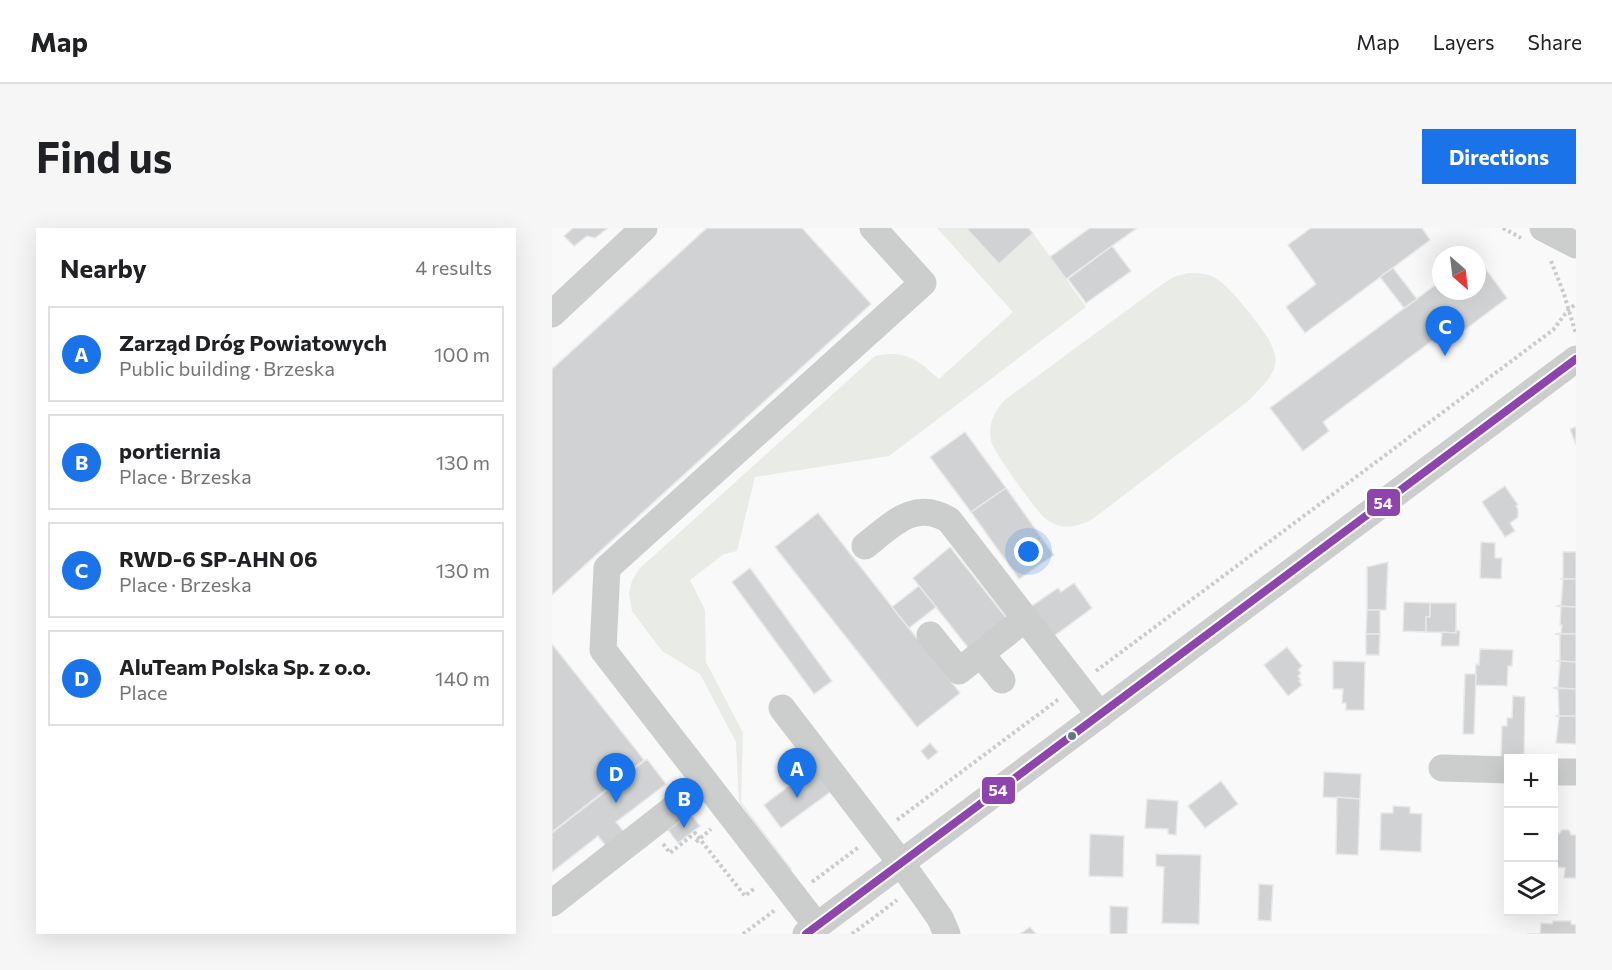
<!DOCTYPE html>
<meta charset="utf-8">
<style>
:root{--surface:#fff;--page:#f6f6f6;--text:#202124;--muted:#757577;--line:#e0e0e0;--accent:#1a73e8}
body{margin:0;font-family:Commissioner,sans-serif;background:var(--page);color:var(--text)}
.controls{position:absolute;right:18px;bottom:18px;display:grid;overflow:hidden;border-radius:0px;box-shadow:0 6px 24px #0002}
.controls button{width:54px;height:54px;display:grid;place-items:center;padding:0;border:0;border-bottom:2px solid var(--line);background:var(--surface);color:var(--text);font:30px sans-serif}
.compass{position:absolute;left:880px;top:18px;width:54px;height:54px;border-radius:50%;background:var(--surface);box-shadow:0 6px 24px #0002;rotate:152deg}
.you{position:absolute;left:477px;top:324px;width:21px;height:21px;margin:-15px;border:4px solid #fff;border-radius:50%;background:#1a73e8;box-shadow:0 0 0 9px #1a73e833}
.badge{display:grid;place-items:center;width:39px;height:39px;border-radius:50%;background:var(--accent);color:#fff;font-size:20px;font-weight:700}
.pin{position:absolute;translate:-50% -50px;filter:drop-shadow(0 2px 3px #0008)}
.pin::after{content:'';position:absolute;top:32px;width:21px;height:18px;background:inherit;clip-path:polygon(0 0,100% 0,50% 100%)}
.list{margin:0;padding:0;list-style:none}
h2{display:flex;justify-content:space-between;align-items:center;height:78px;margin:0;padding:0 24px;font-size:26px}
h2 small{font-size:20px;font-weight:400;color:var(--muted)}
.list li{display:grid;grid-template-columns:39px 1fr auto;gap:18px;align-items:center;box-sizing:border-box;height:96px;margin:0 12px 12px;padding:0 12px;border:2px solid var(--line);border-radius:0px}
.list b{display:block;font-size:22px;white-space:nowrap}
.list p{margin:0;font-size:20px;white-space:nowrap;color:var(--muted)}
.list em{font-size:20px;font-style:normal;color:var(--muted)}
.icon{flex:none;width:33px;height:33px;fill:none;stroke:currentColor;stroke-width:2;stroke-linecap:round;stroke-linejoin:round}
.map{position:relative;flex:none;width:1024px;height:706px;overflow:hidden;border-radius:0px}
header{display:flex;align-items:center;gap:36px;box-sizing:border-box;height:84px;padding:0 30px;background:var(--surface);border-bottom:2px solid var(--line)}
header strong{font-size:28px}
nav{display:flex;gap:33px;margin-inline-start:auto;font-size:21px}
.intro{display:flex;align-items:center;justify-content:space-between;box-sizing:border-box;height:144px;padding:0 36px}
h1{margin:0;font-size:42px}
.button{padding:15px 27px;border-radius:0px;background:var(--accent);color:#fff;font-size:21px;font-weight:700}
main{display:flex;gap:36px;padding:0 36px}
aside{flex:1;background:var(--surface);border-radius:0px;box-shadow:0 6px 24px #0002}
.map>svg:first-child{display:block}
.green{fill:#e8ebe6}
.building{fill:#d0d2d3;stroke:#e8e8e8;stroke-width:1.5}
.lines{fill:none;stroke-linecap:round;stroke-linejoin:round}
.path{stroke:#cacbcc;stroke-width:4;stroke-dasharray:3 3;stroke-linecap:butt}
.minor{stroke:#cccece;stroke-width:27}
.bus-1-casing{stroke:#fff;stroke-width:12}
.bus-1{stroke:#8e44ad;stroke-width:8}
.bus-dot{fill:#667682;stroke:#fff;stroke-width:2}
.line-badge{stroke:#fff;stroke-width:2}
.badge-label{font-size:16px;text-anchor:middle;font-weight:bold;fill:#fff}
</style>
<header>
<strong>Map</strong>
<nav><a>Map</a><a>Layers</a><a>Share</a></nav>
</header>
<div class="intro"><h1>Find us</h1><a class="button">Directions</a></div>
<main>
<aside>
<h2>Nearby<small>4 results</small></h2>
<ul class="list">
<li><span class="badge">A</span><div><b>Zarząd Dróg Powiatowych</b><p>Public building · Brzeska</p></div><em>100 m</em></li>
<li><span class="badge">B</span><div><b>portiernia</b><p>Place · Brzeska</p></div><em>130 m</em></li>
<li><span class="badge">C</span><div><b>RWD-6 SP-AHN 06</b><p>Place · Brzeska</p></div><em>130 m</em></li>
<li><span class="badge">D</span><div><b>AluTeam Polska Sp. z o.o.</b><p>Place</p></div><em>140 m</em></li>
</ul>
</aside>
<div class="map">
<svg width="1024" height="706" viewBox="0 0 1024 706">
<rect width="100%" height="100%" fill="#f9f9f9"/>
<g class="green">
<path d="M385,0h28l34,37 34,-32 53,74 -197,149 -134,21 -18,74 -13,3 -34,26 15,30 1,52 37,71 -2,69 51,67 -3,3 -50,-70 -3,-60 -36,-68 -38,-23 -30,-40 -3,-18 3,-12 7,-12 236,-213c30,-7 43,4 64,23l74,-67z"/>
<path d="M636,45c10,0 18,0 27,5 15,8 43,45 53,60 4,7 9,18 7,27 -4,15 -18,27 -28,37l-156,118c-10,5 -21,8 -31,6 -8,-2 -15,-7 -20,-13 -9,-10 -47,-62 -49,-72 -3,-17 3,-30 15,-42l158,-116 10,-6z"/>
</g>
<g class="building">
<polygon points="21,0 56,0 43,10 35,8 22,18 12,8"/>
<polygon points="155,0 250,0 319,76 0,367 0,141"/>
<polygon points="414,0 476,0 481,5 447,36"/>
<polygon points="538,0 585,0 514,51 498,29"/>
<polygon points="759,0 870,0 878,12 753,105 734,79 764,56 736,17"/>
<polygon points="560,18 579,43 534,75 516,51"/>
<polygon points="925,29 955,70 895,115 889,106 771,194 777,203 751,223 718,180 889,53 889,63 925,63"/>
<polygon points="841,40 865,71 852,80 828,49"/>
<polygon points="1024,199 1024,217 1018,201"/>
<polygon points="413,204 454,260 419,284 378,229"/>
<polygon points="953,258 966,277 964,278 966,281 966,289 958,295 963,303 953,309 930,274"/>
<polygon points="454,260 502,327 467,351 419,284"/>
<polygon points="266,285 408,465 365,499 223,319"/>
<polygon points="929,314 943,315 943,330 950,330 949,351 928,350"/>
<polygon points="398,319 456,392 418,422 361,350"/>
<polygon points="1011,324 1024,324 1024,351 1008,351 1011,350"/>
<polygon points="836,334 834,382 815,382 815,339"/>
<polygon points="198,340 280,453 262,466 180,354"/>
<polygon points="1008,351 1024,351 1024,379 1004,378 1009,377 1011,352"/>
<polygon points="522,355 540,380 502,408 480,378 506,360 509,364"/>
<polygon points="367,358 384,379 357,400 340,379"/>
<polygon points="852,374 878,375 878,389 874,389 874,404 851,403"/>
<polygon points="878,375 904,375 904,405 874,404 874,389 878,389"/>
<polygon points="1004,378 1024,379 1024,406 1003,406 1009,405 1010,397 1008,397 1009,379"/>
<polygon points="815,382 828,382 828,406 814,406"/>
<polygon points="904,402 908,403 907,418 889,418 890,404 904,405"/>
<polygon points="814,406 828,406 827,427 814,427"/>
<polygon points="1003,406 1024,406 1024,434 1006,433 1008,432 1008,407"/>
<polygon points="0,416 92,532 0,604"/>
<polygon points="735,419 750,438 746,442 749,445 746,448 749,452 747,453 750,457 736,468 712,437"/>
<polygon points="928,421 961,422 960,438 956,438 955,458 923,457 924,436 927,437"/>
<polygon points="781,433 813,434 812,482 794,482 794,475 790,475 791,461 781,461"/>
<polygon points="1006,433 1024,434 1024,461 1001,460 1006,459 1008,434"/>
<polygon points="913,446 924,446 922,506 911,506"/>
<polygon points="1001,460 1024,461 1024,488 1004,488 1007,487 1006,461"/>
<polygon points="961,468 973,469 972,529 949,529 950,498 955,498 955,490 960,490"/>
<polygon points="1004,488 1024,488 1024,516 1004,515 1007,489"/>
<polygon points="378,515 386,524 376,532 369,523"/>
<polygon points="95,531 114,556 64,594 72,604 54,618 46,608 0,644 0,605"/>
<polygon points="261,540 278,564 229,600 212,577"/>
<polygon points="772,544 809,546 808,571 771,569"/>
<polygon points="669,553 686,576 653,600 636,578"/>
<polygon points="785,569 808,571 806,627 784,626"/>
<polygon points="595,571 626,573 624,607 616,606 616,601 593,600"/>
<polygon points="841,578 858,579 858,585 870,586 869,624 828,622 829,585 841,585"/>
<polygon points="138,585 148,598 126,615 116,602"/>
<polygon points="1010,602 1017,602 1019,607 1024,607 1024,650 1012,650 1013,640 1002,639 1002,606 1007,606"/>
<polygon points="538,606 572,608 571,649 537,648"/>
<polygon points="604,626 649,627 647,696 610,695 612,639 604,638"/>
<polygon points="707,656 721,657 719,693 706,692"/>
<polygon points="558,678 576,679 575,706 558,706"/>
<polygon points="1001,693 1019,693 1019,696 1024,697 1024,706 975,706 988,706 989,695 1000,696"/>
<polygon points="478,699 484,706 468,706"/>
</g>
<g class="lines">
<g class="path">
<polyline points="951,0 969,10"/>
<polyline points="999,33 1012,66 1024,106"/>
<polyline points="544,443 1001,102 1017,81 1024,76"/>
<polyline points="345,592 507,471"/>
<polyline points="144,614 159,601"/>
<polyline points="111,616 118,625 143,605 193,668 204,659"/>
<polyline points="260,654 307,619"/>
<polyline points="191,706 223,682"/>
<polyline points="300,706 345,672"/>
</g>
<g class="minor">
<polyline points="991,0 1024,17"/>
<polyline points="0,86 92,0"/>
<path d="M313,318c27,-21 49,-47 84,-26l151,195"/>
<polyline points="378,407 407,443 474,390"/>
<polyline points="429,426 450,452"/>
<polyline points="230,480 349,635 388,690 395,706"/>
<polyline points="890,540 957,542"/>
<polyline points="1002,544 1024,544"/>
<polyline points="0,675 154,555"/>
<polyline points="265,698 51,422 55,340 371,55 321,0"/>
<polyline points="254,706 1024,131"/>
</g>
<defs>
<polyline id="bus-1" points="254,706 1024,131"/>
</defs>
<use href="#bus-1" class="bus-1-casing"/>
<use href="#bus-1" class="bus-1"/>
</g>
<circle class="bus-dot" cx="520" cy="508" r="5"/>
<g class="line-badge">
<rect x="814" y="260" width="35" height="29" rx="6" fill="#8e44ad"/>
<rect x="429" y="548" width="35" height="29" rx="6" fill="#8e44ad"/>
</g>
<g class="badge-label">
<text x="831" y="281">54</text>
<text x="446" y="568">54</text>
</g>
</svg>
<div class="controls">
<button>+</button>
<button>−</button>
<button><svg class="icon" aria-label="layers" viewBox="0 0 24 24"><path d="M12 4l9 5-9 5-9-5zM3 14l9 5 9-5"/></svg></button>
</div>
<svg class="compass" viewBox="-18 -18 36 36"><path d="M0-13l5 13h-10z" fill="#e53935"/><path d="M0 13l5-13h-10z" fill="#757577"/></svg>
<div class="you"></div>
<div class="pin badge" style="left:245px;top:570px">A</div>
<div class="pin badge" style="left:132px;top:600px">B</div>
<div class="pin badge" style="left:893px;top:128px">C</div>
<div class="pin badge" style="left:64px;top:575px">D</div>
</div>
</main>
